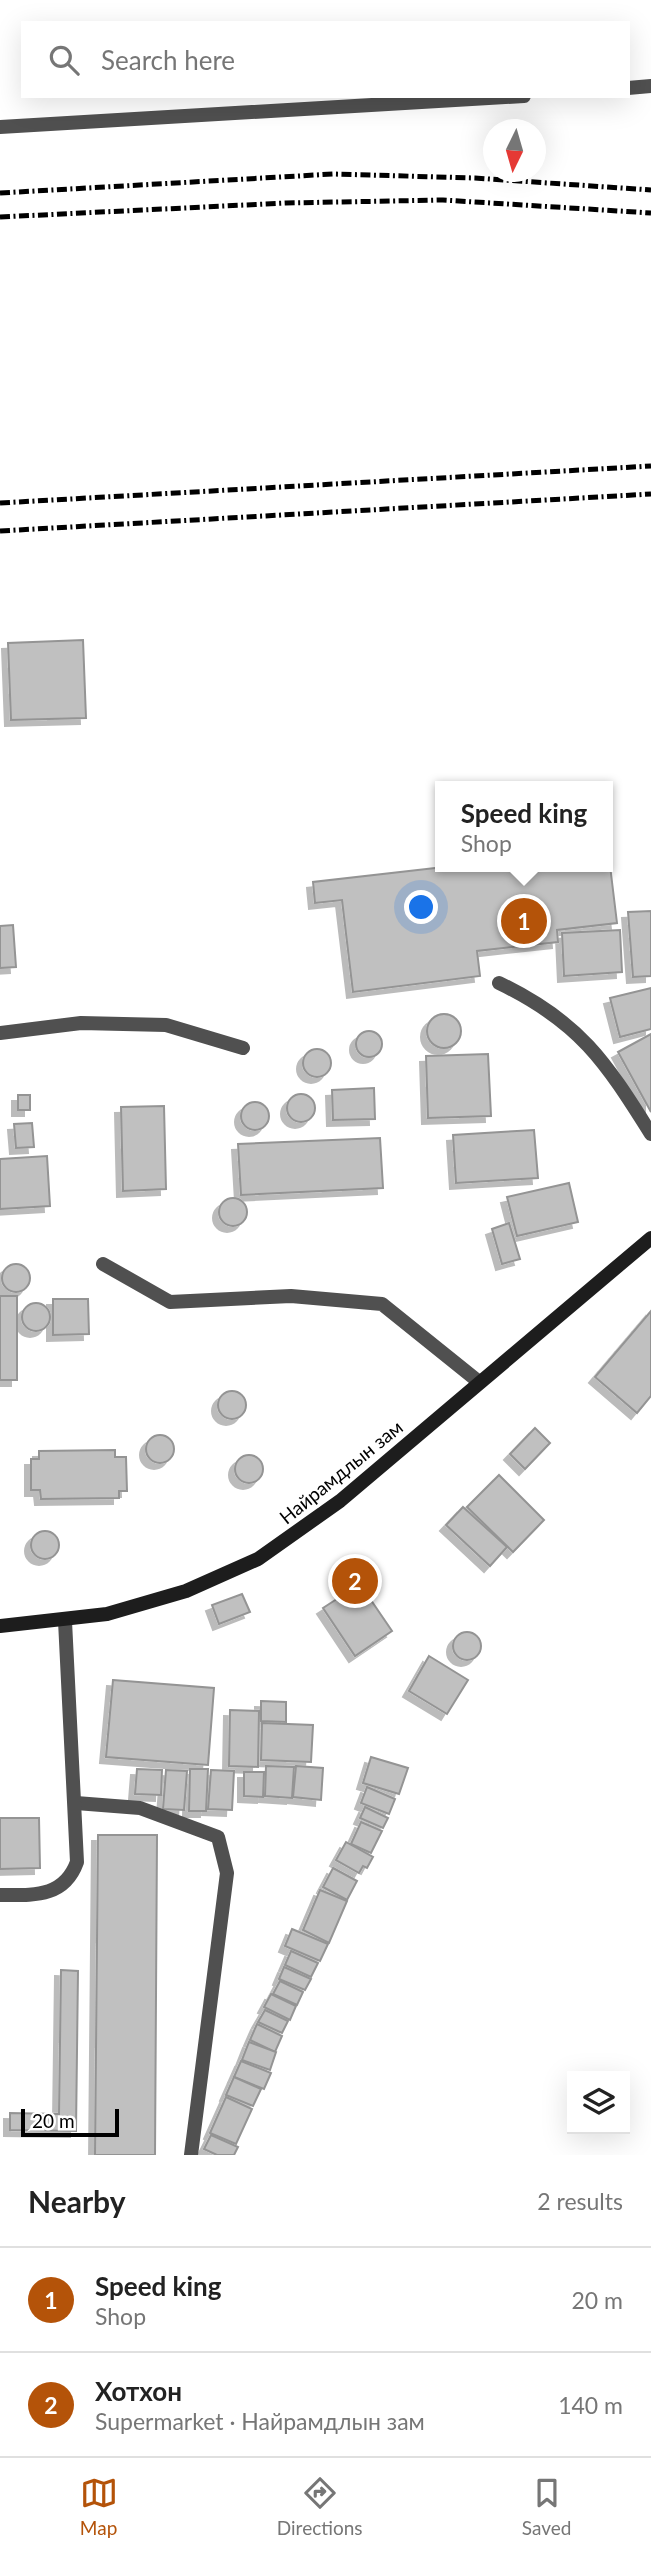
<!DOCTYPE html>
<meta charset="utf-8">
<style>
:root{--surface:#fff;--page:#f6f6f6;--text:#222;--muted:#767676;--line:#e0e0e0;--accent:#b45309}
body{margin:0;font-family:Lato,sans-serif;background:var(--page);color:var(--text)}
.controls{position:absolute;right:21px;bottom:21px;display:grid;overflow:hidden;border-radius:0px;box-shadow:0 7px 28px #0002}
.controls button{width:63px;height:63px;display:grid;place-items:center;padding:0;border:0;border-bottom:2px solid var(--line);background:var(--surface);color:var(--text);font:35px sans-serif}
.compass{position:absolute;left:483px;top:119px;width:63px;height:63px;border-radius:50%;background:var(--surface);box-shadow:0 7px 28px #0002;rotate:185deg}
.scale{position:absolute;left:21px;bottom:18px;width:98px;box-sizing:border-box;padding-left:7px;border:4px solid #000;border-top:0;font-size:19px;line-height:24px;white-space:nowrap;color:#000;-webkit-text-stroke:5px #fff;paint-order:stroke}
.you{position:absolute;left:422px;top:908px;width:24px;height:24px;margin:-18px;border:5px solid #fff;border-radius:50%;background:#1a73e8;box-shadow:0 0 0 10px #1a73e833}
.badge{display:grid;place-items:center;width:46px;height:46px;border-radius:50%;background:var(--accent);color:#fff;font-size:23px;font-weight:700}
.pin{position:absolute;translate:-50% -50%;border:4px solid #fff;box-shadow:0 2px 7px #0006}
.popup{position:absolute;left:435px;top:781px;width:178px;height:91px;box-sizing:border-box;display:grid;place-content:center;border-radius:0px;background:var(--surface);filter:drop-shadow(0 2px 5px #0005);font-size:23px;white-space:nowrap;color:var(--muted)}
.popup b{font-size:26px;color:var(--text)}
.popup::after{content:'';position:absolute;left:50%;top:100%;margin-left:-14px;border:14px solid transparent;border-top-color:var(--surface)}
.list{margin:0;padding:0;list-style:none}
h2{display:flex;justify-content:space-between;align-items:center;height:91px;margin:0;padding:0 28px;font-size:30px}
h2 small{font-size:23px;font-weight:400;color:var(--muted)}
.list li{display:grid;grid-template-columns:46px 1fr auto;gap:21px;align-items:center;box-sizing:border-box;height:105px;padding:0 28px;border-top:2px solid var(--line)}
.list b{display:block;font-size:26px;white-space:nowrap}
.list p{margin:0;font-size:23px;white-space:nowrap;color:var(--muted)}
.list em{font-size:23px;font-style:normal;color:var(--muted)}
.icon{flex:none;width:38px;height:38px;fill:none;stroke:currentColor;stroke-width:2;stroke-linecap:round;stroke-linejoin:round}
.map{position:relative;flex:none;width:651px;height:2155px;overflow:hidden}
.search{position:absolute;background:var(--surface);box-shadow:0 7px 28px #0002;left:21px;right:21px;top:21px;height:77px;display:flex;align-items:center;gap:18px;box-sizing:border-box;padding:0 24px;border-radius:0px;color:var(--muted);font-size:26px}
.sheet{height:301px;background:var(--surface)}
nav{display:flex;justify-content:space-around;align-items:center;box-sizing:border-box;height:98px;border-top:2px solid var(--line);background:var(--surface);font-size:19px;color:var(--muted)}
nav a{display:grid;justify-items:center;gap:4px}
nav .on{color:var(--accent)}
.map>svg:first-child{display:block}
.building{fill:#c0c0c0;stroke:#949494;stroke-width:2;filter:url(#shadow)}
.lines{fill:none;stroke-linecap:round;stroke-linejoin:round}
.service{stroke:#505050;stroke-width:14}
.minor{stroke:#505050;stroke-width:14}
.secondary{stroke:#1d1d1d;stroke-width:14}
.rail{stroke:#000;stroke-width:5;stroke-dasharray:10 3.5 2 3.5;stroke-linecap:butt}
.labels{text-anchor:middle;stroke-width:6;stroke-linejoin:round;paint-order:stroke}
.street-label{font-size:19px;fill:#000;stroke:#fff}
</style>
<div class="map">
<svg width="651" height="2155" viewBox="0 0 651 2155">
<defs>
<filter id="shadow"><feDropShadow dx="-6" dy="6" stdDeviation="0" flood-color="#0004"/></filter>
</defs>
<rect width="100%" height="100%" fill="#fff"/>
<g class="building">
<polygon points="83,640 86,718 11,720 8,643"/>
<polygon points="608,849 617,923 557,930 558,942 477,951 480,976 353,992 342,900 315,903 313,882 444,867 608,867"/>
<polygon points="651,911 651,976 633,977 628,912"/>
<polygon points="13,925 16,967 0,968 0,926"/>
<polygon points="620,930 622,972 564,976 562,933"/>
<polygon points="651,988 651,1029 620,1037 610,998"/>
<circle cx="444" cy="1031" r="17"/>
<circle cx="369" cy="1044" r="13"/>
<polygon points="651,1034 651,1112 618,1052"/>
<circle cx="317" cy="1063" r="14"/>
<polygon points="488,1054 491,1116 428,1118 426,1056"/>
<polygon points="374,1088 375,1119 333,1120 332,1090"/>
<circle cx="301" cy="1108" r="14"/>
<rect x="18" y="1095" width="12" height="15"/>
<circle cx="255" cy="1116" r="14"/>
<polygon points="164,1106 166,1189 123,1191 121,1107"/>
<polygon points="32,1123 34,1147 16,1148 14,1124"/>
<polygon points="534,1130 538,1178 456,1183 453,1135"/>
<polygon points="380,1138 383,1188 241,1195 238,1144"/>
<polygon points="47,1156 50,1206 0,1209 0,1159"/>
<polygon points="569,1183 578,1222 517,1236 507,1197"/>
<circle cx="233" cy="1212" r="14"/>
<polygon points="509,1223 520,1259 502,1264 492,1229"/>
<circle cx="16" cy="1278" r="14"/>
<rect x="0" y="1296" width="17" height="84"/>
<polygon points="53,1299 88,1299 89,1334 53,1335"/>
<circle cx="36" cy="1317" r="14"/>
<polygon points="651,1311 651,1396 637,1413 595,1377"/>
<circle cx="232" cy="1405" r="14"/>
<polygon points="535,1428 550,1443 525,1469 510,1454"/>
<circle cx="160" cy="1449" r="14"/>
<polygon points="115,1450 115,1457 126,1457 127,1491 119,1491 119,1498 41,1499 40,1490 31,1490 31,1459 39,1459 39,1451"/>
<circle cx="249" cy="1469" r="14"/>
<polygon points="499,1475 544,1520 513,1552 467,1507"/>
<polygon points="463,1507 507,1547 490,1566 446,1525"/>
<circle cx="45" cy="1545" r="14"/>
<polygon points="360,1584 392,1631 355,1656 323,1608"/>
<polygon points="242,1594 250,1612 219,1624 212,1605"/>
<circle cx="467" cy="1646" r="14"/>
<polygon points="429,1656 468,1680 447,1714 409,1691"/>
<polygon points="113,1680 214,1688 208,1765 106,1757"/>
<polygon points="261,1701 286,1702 286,1722 261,1721"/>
<polygon points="230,1710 259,1711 258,1767 229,1766"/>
<polygon points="262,1723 313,1725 311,1762 261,1760"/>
<polygon points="371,1757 408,1768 399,1794 363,1783"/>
<polygon points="266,1766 294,1767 292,1798 265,1796"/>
<polygon points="296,1766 323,1768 321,1800 293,1797"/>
<polygon points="137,1769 162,1770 161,1795 135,1794"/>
<polygon points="190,1769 208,1769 206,1811 189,1811"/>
<polygon points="166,1770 187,1771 184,1810 163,1809"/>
<polygon points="211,1770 234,1771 232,1810 208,1809"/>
<polygon points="244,1772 264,1772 263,1797 244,1796"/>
<polygon points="367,1787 395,1799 389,1814 361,1803"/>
<polygon points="365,1807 388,1818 383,1828 360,1818"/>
<polygon points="0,1818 39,1818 40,1868 0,1869"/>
<polygon points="361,1822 382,1831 371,1853 351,1844"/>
<polygon points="98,1835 157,1835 155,2155 95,2155"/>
<polygon points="346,1842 373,1857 367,1868 363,1866 359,1873 336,1860"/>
<polygon points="333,1868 357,1881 347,1900 323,1887"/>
<polygon points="320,1890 347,1901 329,1943 303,1930"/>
<polygon points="292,1929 328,1944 320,1961 285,1946"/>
<polygon points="291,1951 318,1963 311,1977 285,1965"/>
<polygon points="284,1967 311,1979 305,1990 279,1979"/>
<polygon points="61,1970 78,1971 76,2131 10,2130 10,2113 59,2114"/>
<polygon points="280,1981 303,1992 297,2005 273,1994"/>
<polygon points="271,1994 296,2006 290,2020 264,2007"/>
<polygon points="265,2010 288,2021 282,2033 258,2022"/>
<polygon points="257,2024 282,2036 275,2052 250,2040"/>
<polygon points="249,2042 276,2052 270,2070 242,2060"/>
<polygon points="241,2061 271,2073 264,2089 234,2077"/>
<polygon points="234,2077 261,2089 253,2106 226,2095"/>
<polygon points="226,2097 252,2109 236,2144 210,2133"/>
<polygon points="211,2135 238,2147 234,2155 217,2155 204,2149"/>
</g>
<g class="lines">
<g class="service">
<polyline points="628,88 651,86"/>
<polyline points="0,127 524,96"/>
<polyline points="76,1803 140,1808 218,1837 227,1873 191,2155"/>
</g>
<g class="minor">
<path d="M499,983c81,39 106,78 152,151"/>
<polyline points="0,1033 81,1023 166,1025 243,1048"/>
<polyline points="103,1264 170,1302 291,1296 382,1304 479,1382"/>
<path d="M0,1895c33,0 64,3 77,-33l-12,-241"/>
</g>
<polyline class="secondary" points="0,1626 107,1614 186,1591 258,1559 340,1501 651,1238"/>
<g class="rail">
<polyline points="0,193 333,174 475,178 651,190"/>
<polyline points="0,217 286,203 443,200 651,213"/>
<polyline points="0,503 651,466"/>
<polyline points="0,531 651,494"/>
</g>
</g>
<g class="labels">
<g class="street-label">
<text transform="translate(341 1472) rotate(-39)" y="7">Найрамдлын зам</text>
</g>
</g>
</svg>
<div class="controls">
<button><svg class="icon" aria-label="layers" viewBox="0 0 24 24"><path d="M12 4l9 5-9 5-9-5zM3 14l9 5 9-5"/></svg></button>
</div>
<svg class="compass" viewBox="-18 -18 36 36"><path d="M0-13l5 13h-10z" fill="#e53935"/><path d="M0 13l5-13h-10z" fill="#767676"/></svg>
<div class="scale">20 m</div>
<div class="you"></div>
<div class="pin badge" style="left:524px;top:921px">1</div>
<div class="popup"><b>Speed king</b>Shop</div>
<div class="pin badge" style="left:355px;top:1581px">2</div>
<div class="search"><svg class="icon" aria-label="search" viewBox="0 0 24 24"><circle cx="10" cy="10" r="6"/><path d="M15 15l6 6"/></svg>Search here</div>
</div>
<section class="sheet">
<h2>Nearby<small>2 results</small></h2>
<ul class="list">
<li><span class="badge">1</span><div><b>Speed king</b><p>Shop</p></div><em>20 m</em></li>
<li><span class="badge">2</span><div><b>Хотхон</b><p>Supermarket · Найрамдлын зам</p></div><em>140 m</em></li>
</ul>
</section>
<nav>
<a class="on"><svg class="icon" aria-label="map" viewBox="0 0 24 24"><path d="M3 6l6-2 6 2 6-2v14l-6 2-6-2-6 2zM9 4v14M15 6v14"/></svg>Map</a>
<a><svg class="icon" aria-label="directions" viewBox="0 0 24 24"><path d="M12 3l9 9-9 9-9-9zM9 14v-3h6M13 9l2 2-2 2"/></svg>Directions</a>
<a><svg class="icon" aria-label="saved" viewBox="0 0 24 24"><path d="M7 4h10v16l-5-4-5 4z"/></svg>Saved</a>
</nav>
